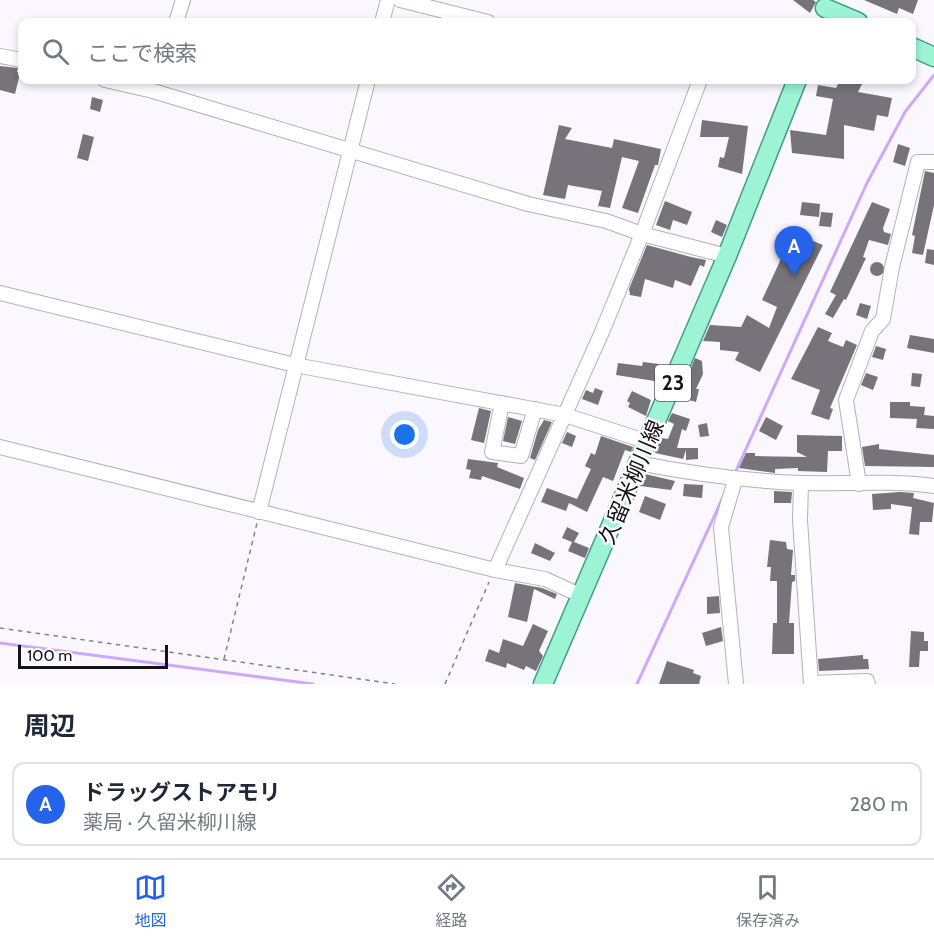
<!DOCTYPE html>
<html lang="ja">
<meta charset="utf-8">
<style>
:root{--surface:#fff;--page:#f2f2f3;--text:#1f2937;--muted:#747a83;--line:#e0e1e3;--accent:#2563eb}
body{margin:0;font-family:Cabin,"Noto Sans JP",sans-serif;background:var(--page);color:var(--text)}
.scale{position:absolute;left:18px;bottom:15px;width:150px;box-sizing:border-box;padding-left:6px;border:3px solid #141216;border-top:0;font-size:16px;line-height:21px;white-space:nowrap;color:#141216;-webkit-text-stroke:4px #fff;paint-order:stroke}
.you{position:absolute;left:405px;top:435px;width:21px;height:21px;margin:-15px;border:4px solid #fff;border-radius:50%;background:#1a73e8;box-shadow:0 0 0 9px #1a73e833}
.badge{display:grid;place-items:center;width:39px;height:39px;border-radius:50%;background:var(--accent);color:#fff;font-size:20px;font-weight:700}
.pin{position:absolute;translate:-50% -50px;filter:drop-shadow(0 2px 3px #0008)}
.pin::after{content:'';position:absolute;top:32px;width:21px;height:18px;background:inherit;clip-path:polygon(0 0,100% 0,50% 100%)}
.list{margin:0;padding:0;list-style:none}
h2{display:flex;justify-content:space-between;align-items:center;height:78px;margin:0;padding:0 24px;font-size:26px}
h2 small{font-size:20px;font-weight:400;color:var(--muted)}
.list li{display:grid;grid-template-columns:39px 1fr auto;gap:18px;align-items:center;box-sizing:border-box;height:84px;margin:0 12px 12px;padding:0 12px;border:2px solid var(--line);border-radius:12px}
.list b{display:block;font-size:22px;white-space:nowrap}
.list p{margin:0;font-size:20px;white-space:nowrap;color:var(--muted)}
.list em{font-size:20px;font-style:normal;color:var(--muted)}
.icon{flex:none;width:33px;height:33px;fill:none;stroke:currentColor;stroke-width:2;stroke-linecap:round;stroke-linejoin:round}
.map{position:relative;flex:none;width:934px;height:684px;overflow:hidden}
.search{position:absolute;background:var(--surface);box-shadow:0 3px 9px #0003;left:18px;right:18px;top:18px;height:66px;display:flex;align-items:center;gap:15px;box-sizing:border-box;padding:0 21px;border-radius:12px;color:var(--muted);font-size:22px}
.sheet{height:174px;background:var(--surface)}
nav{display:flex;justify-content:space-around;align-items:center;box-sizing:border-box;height:84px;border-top:2px solid var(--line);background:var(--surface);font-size:16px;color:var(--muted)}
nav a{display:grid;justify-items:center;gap:3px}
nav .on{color:var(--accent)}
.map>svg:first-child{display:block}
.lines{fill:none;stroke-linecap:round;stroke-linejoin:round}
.stream{stroke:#cba9fb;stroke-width:3}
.building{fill:#76737b}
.minor-casing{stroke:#b4b0b9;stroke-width:16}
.major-casing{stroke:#43a080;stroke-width:21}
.path{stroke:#848287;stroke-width:1.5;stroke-dasharray:4.5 4.5;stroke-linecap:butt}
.minor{stroke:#fff;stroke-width:14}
.major{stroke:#9df4d5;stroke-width:18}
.labels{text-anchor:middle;stroke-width:5;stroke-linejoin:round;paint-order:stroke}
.shield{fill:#fff;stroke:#5a595c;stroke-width:1.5}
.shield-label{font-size:21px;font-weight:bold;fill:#141216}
.street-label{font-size:22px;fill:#141216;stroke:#fff}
</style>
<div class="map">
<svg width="934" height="684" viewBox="0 0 934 684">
<rect width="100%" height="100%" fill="#faf8fe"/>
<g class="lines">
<g class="stream">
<polyline points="735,473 867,183 905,112 934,75"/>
<polyline points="0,643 313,684"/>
<polyline points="637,684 724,495"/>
</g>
</g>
<g class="building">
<polygon points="793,0 813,0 816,2 810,13"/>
<polygon points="864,0 918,0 913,14 899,8 897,14"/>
<polygon points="0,66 18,68 17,72 20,73 15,94 0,90"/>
<polygon points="840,80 864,80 858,92 892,98 888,117 877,115 874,131 844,125 844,159 792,153 790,130 826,135 833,99 816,96 818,85 836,88"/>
<polygon points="92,97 103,100 100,112 90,109"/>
<polygon points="702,120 748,126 742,174 718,167 720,157 724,158 729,137 700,137"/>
<polygon points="559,125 572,128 565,139 612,148 614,139 661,149 658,165 655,165 638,213 622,208 639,161 622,157 610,208 598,206 602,191 568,185 565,199 543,195"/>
<polygon points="83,134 94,137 88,161 77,158"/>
<polygon points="898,144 910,148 905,166 893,162"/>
<polygon points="925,171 934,173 934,205 923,255 912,253 915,236 912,235"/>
<polygon points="665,201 692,212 687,225 673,220 670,230 656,225"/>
<polygon points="802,202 820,204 819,217 800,215"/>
<polygon points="872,202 890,209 883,228 884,232 891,234 888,245 869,240 863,257 866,258 846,300 844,299 833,318 825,314 836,295 830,292"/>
<polygon points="821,212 833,213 831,227 819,226"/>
<polygon points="716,220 727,225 722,237 711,232"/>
<polygon points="793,233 823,245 760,372 735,360 739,352 720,350 720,342 703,341 710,325 741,327 747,315 769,328 777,307 762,300"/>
<polygon points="647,245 691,257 706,260 704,267 700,265 691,286 675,280 673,288 645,279 641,297 630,295 629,289"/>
<polygon points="927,249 934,250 934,265 925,263"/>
<circle cx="877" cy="269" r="7"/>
<polygon points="860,303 871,306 867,319 856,315"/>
<polygon points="818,327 832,333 828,341 843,347 846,340 857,345 830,408 833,409 829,420 811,414 820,390 791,379"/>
<polygon points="910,335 934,339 934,353 907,348"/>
<polygon points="876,346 886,349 883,360 872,357"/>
<polygon points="695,358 702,361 703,374 696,389 699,389 696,402 679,397"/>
<polygon points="643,362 659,364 658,370 666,371 661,382 616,375 618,363 642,366"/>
<polygon points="866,373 878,377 873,390 861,385"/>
<polygon points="912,373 922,374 920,387 911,386"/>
<polygon points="595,388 603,391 598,405 582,399 586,390 593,393"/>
<polygon points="632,391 651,400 646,416 628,407 630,403 627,401"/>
<polygon points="890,402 910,402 910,406 925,407 924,415 934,416 934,429 916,428 917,419 890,418"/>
<polygon points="479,408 491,411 484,443 471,440"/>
<polygon points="672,413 690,419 686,431 682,429 677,448 698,448 698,459 686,460 686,450 683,459 655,453 661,438 668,439 674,424 668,421"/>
<polygon points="508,417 522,421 515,444 503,441"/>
<polygon points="766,417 783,426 776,440 759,431"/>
<polygon points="544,420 552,422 535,460 530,458 538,430"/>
<polygon points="707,423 709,436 700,437 698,425"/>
<polygon points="567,432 576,436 572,447 562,443"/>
<polygon points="797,435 842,436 842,451 828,451 827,472 798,471 798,468 775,469 775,473 739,468 746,453 755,453 755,456 807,457 797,452"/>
<polygon points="601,436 633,447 631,452 625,450 613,481 603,477 587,512 569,503 566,511 541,502 547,488 577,499 591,469 585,466 591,453 595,455"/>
<polygon points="879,444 879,449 934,455 934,467 865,466 862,447"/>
<polygon points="468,459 498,463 497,467 524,478 520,489 482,476 481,480 469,478 471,470 466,469"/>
<polygon points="645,474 675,481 671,490 640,486"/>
<polygon points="684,484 703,485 702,498 683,496"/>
<polygon points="774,491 792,492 791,503 774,503"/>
<polygon points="900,492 914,493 913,498 934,503 932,522 920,522 919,535 909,534 912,507 891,504 891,509 873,510 872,494"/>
<polygon points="645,496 666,504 660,520 639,512"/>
<polygon points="567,527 579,533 574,542 589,548 585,558 568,551 572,542 562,538"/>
<polygon points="770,540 786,542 787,549 793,550 791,575 795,575 795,581 792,582 789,623 794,623 794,654 772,654 773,623 777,623 777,581 770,581 771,567 767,567"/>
<polygon points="535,543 555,553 550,561 531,553"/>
<polygon points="515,583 542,588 557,594 555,599 534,589 527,622 508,617"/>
<polygon points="719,596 720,613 707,614 707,597"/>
<polygon points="533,624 548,631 539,651 543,656 536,671 526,666 524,670 507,663 506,668 485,661 489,649 499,653 503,639 523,646"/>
<polygon points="721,627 723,641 706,646 702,633"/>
<polygon points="911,631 924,632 924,641 928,641 928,651 920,651 919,667 909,667"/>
<polygon points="863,655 863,659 868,659 869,669 819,671 818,659"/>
<polygon points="667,661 694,670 693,673 701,676 699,684 659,684"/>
</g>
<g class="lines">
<defs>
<g id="minor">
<polyline points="400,0 488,22"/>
<polyline points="176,22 183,0"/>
<polyline points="382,22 388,0"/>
<polyline points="0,56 22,60"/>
<polyline points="105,80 153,91 528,204 606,221 642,234 727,256"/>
<polyline points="0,293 295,365 565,415 648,442"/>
<polyline points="502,403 492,452 521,456 535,409"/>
<polyline points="0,447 495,570 545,579 582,596"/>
<path d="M638,463c55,11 108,18 164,20 44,1 88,-3 132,3"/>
<polyline points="735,480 721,527 736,684"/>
<polyline points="801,483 800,520 811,684"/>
<polyline points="859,484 846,400 872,331 883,319 892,267 918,162 934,162"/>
<polyline points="259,512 368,80"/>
<polyline points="495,570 602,332 642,234 700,80"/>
<polyline points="811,683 867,681 868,684"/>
</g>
<g id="major">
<polyline points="825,8 858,22"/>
<polyline points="912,47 934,57"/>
<polyline points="543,684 727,256 797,80"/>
</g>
</defs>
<use href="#minor" class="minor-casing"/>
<use href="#major" class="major-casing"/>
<g class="path">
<polyline points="0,628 395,684"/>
<polyline points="224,659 257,523"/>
<polyline points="445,684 489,582"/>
</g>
<use href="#minor" class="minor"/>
<use href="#major" class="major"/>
</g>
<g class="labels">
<rect class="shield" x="655" y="365" width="36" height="36" rx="4.5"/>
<g class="shield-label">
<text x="673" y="390">23</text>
</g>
<g class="street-label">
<text transform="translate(631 482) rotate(-67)" y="8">久留米柳川線</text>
</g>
</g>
</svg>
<div class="scale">100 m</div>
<div class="you"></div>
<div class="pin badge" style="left:794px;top:276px">A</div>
<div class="search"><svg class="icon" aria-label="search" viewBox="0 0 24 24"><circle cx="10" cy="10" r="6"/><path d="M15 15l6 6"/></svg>ここで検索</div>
</div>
<section class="sheet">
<h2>周辺<small></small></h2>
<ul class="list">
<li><span class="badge">A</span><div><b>ドラッグストアモリ</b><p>薬局 · 久留米柳川線</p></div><em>280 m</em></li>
</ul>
</section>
<nav>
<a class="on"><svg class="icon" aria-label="map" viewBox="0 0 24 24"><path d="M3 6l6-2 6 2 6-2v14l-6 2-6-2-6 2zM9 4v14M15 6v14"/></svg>地図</a>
<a><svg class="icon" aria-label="directions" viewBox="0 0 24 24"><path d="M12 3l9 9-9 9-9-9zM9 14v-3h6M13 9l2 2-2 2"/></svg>経路</a>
<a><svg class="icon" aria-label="saved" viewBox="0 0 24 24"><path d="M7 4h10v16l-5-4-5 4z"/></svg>保存済み</a>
</nav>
